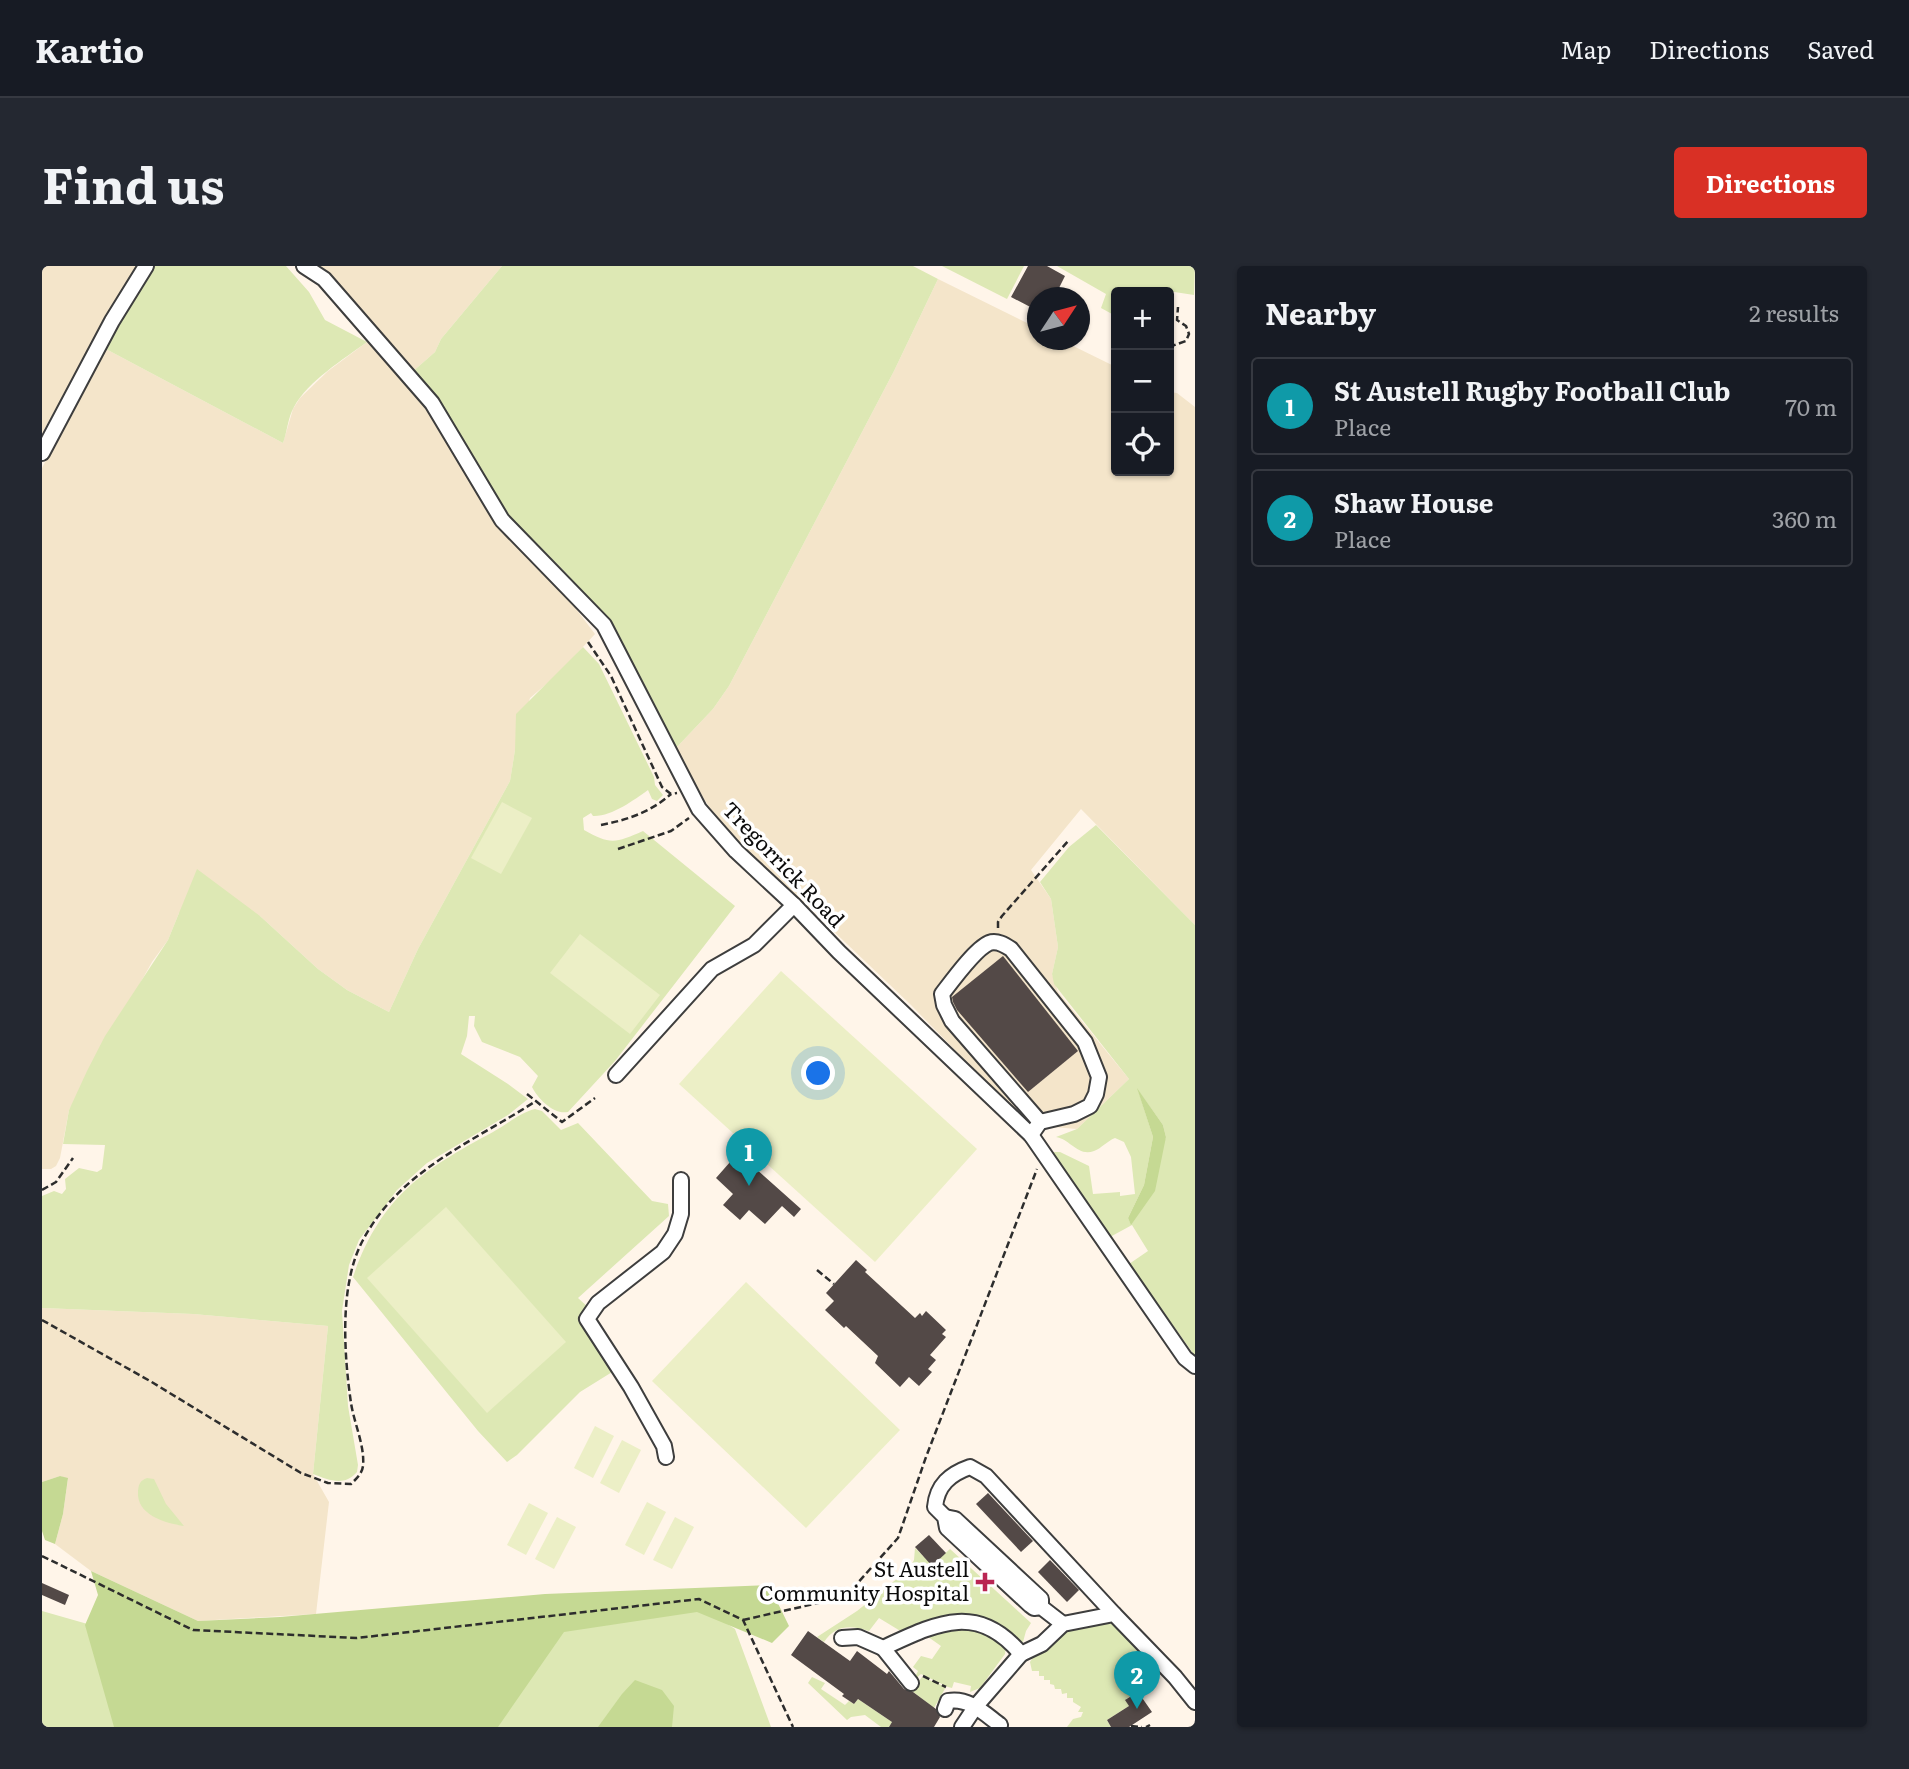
<!DOCTYPE html>
<meta charset="utf-8">
<style>
:root{--surface:#171b24;--page:#242831;--text:#f1f3f6;--muted:#9ea1a6;--line:#363941;--accent:#d93025}
body{margin:0;font-family:Literata,serif;background:var(--page);color:var(--text)}
.controls{position:absolute;right:21px;top:21px;display:grid;overflow:hidden;border-radius:7px;box-shadow:0 2px 5px #0004}
.controls button{width:63px;height:63px;display:grid;place-items:center;padding:0;border:0;border-bottom:2px solid var(--line);background:var(--surface);color:var(--text);font:35px sans-serif}
.compass{position:absolute;left:985px;top:21px;width:63px;height:63px;border-radius:50%;background:var(--surface);box-shadow:0 2px 5px #0004;rotate:54deg}
.you{position:absolute;left:777px;top:808px;width:24px;height:24px;margin:-18px;border:5px solid #fff;border-radius:50%;background:#1a73e8;box-shadow:0 0 0 10px #1a73e833}
.badge{display:grid;place-items:center;width:46px;height:46px;border-radius:50%;background:var(--accent);color:#fff;font-size:23px;font-weight:700}
.pin{position:absolute;translate:-50% -58px;filter:drop-shadow(0 2px 4px #0008)}
.pin::after{content:'';position:absolute;top:37px;width:24px;height:21px;background:inherit;clip-path:polygon(0 0,100% 0,50% 100%)}
.list{margin:0;padding:0;list-style:none}
h2{display:flex;justify-content:space-between;align-items:center;height:91px;margin:0;padding:0 28px;font-size:30px}
h2 small{font-size:23px;font-weight:400;color:var(--muted)}
.list li{display:grid;grid-template-columns:46px 1fr auto;gap:21px;align-items:center;box-sizing:border-box;height:98px;margin:0 14px 14px;padding:0 14px;border:2px solid var(--line);border-radius:7px}
.list b{display:block;font-size:26px;white-space:nowrap}
.list p{margin:0;font-size:23px;white-space:nowrap;color:var(--muted)}
.list em{font-size:23px;font-style:normal;color:var(--muted)}
.icon{flex:none;width:38px;height:38px;fill:none;stroke:currentColor;stroke-width:2;stroke-linecap:round;stroke-linejoin:round}
.map{position:relative;flex:none;width:1153px;height:1461px;overflow:hidden;border-radius:7px}
header{display:flex;align-items:center;gap:42px;box-sizing:border-box;height:98px;padding:0 35px;background:var(--surface);border-bottom:2px solid var(--line)}
header strong{font-size:33px}
nav{display:flex;gap:38px;margin-inline-start:auto;font-size:24px}
.intro{display:flex;align-items:center;justify-content:space-between;box-sizing:border-box;height:168px;padding:0 42px}
h1{margin:0;font-size:49px}
.button{padding:18px 32px;border-radius:7px;background:var(--accent);color:#fff;font-size:24px;font-weight:700}
main{display:flex;gap:42px;padding:0 42px}
aside{flex:1;background:var(--surface);border-radius:7px;box-shadow:0 2px 5px #0004}
.map>svg:first-child{display:block}
.farmland{fill:#f4e5ca}
.green{fill:#dde8b4;fill-rule:evenodd}
.forest{fill:#c5d993}
.pitch{fill:#ecefc6}
.building{fill:#534947}
.lines{fill:none;stroke-linecap:round;stroke-linejoin:round}
.minor-casing{stroke:#3e3e3e;stroke-width:18}
.path{stroke:#2d2d2d;stroke-width:2.5;stroke-dasharray:7 3.5;stroke-linecap:butt}
.minor{stroke:#fff;stroke-width:14}
.poi-dot{fill:#b92552;stroke:#fff;stroke-width:2.5}
.labels{text-anchor:middle;stroke-width:7;stroke-linejoin:round;paint-order:stroke}
.street-label{font-size:21px;fill:#0b0b0b;stroke:#fff}
.poi-label{font-size:21px;fill:#0b0b0b;stroke:#fff;text-anchor:end}
</style>
<header>
<strong>Kartio</strong>
<nav><a>Map</a><a>Directions</a><a>Saved</a></nav>
</header>
<div class="intro"><h1>Find us</h1><a class="button">Directions</a></div>
<main>
<div class="map">
<svg width="1153" height="1461" viewBox="0 0 1153 1461">
<rect width="100%" height="100%" fill="#fff5e9"/>
<g class="farmland">
<polygon points="0,0 95,0 0,167"/>
<polygon points="276,0 460,0 399,73 393,86 369,107 328,53 291,13"/>
<polygon points="896,13 995,62 996,74 1019,74 1074,101 1074,205 1127,205 1127,126 1135,127 1153,141 1153,659 1039,543 989,604 1009,633 1016,681 1010,708 1016,726 1087,813 1035,863 986,859 869,739 784,658 781,646 768,642 727,607 694,573 674,551 662,533 634,482 671,443 687,420 852,105"/>
<polygon points="325,76 383,141 441,237 458,261 528,335 553,368 516,408 488,432 473,484 468,515 376,683 347,746 305,724 276,703 218,650 137,647 126,674 110,696 27,844 18,892 14,900 9,903 0,903 0,202 62,82 241,177 251,143 258,132 286,105"/>
<polygon points="0,1042 151,1048 286,1060 271,1208 287,1236 274,1348 156,1355 49,1305 13,1278 21,1248 26,1213 18,1210 0,1216"/>
</g>
<g class="green">
<path d="M111,0h133l23,26 16,28 42,22c-23,17 -59,39 -73,65 -6,10 -7,25 -11,36l-179,-95z"/>
<polygon points="460,0 871,0 896,13 852,105 687,420 671,443 634,482 602,417 555,342 523,306 468,251 369,107 393,86 399,73"/>
<polygon points="900,0 982,0 965,33"/>
<polygon points="1015,0 1153,0 1152,29 1126,25 1074,26 1073,62 1070,48 1059,42 1064,28"/>
<path d="M541,381l16,17 55,113 1,8 8,10 -6,6 -5,-2 -4,-9c-14,10 -37,27 -55,26l-2,-3 -8,5 1,12c26,15 32,13 59,1l92,75 -120,155 -47,51c-14,3 -30,-13 -36,-25l6,-11 -18,-19 -38,-15 -8,-16 1,-10h-6l-2,20 -6,18 47,30 20,15 -20,16 -81,48 -30,27 -38,50 -10,25 -7,46 6,95 10,59 -1,7c-13,15 -28,8 -44,2l15,-148 -135,-12 -151,-6v-112l12,-5 8,3 4,-5 -1,-10 14,-11 18,4 5,-3 3,-24 -42,-1 6,-34 18,-39 18,-35 63,-96 29,-71 63,47 58,53 29,21 42,22 29,-63 92,-168 5,-31 1,-36z"/>
<path d="M1054,559l99,100v431l-66,-92 19,-13 -16,-26 -22,12 -59,-85h9l29,14 4,28 27,-2v4l15,-2 -4,-37 -7,-15 -9,-4c-8,3 -13,10 -21,13 -16,6 -24,-12 -38,-14l21,-8 52,-50 -75,-95 -2,-10 6,-27 -7,-48 -11,-17 29,-35zM1096,824l25,35 3,12 -35,87 -3,-6 16,-33 9,-48z"/>
<path d="M493,843l7,2 19,19 17,-7 74,78 16,3 1,12 -91,82 11,10 28,61 -37,23 -63,63 -10,7 -29,-31 -125,-154c27,-79 69,-107 140,-145 15,-8 26,-19 42,-23z"/>
<path d="M105,1212l7,1 12,25 18,22c-19,-3 -48,-11 -46,-35 1,-8 2,-10 9,-13z"/>
<path d="M873,1282l17,17 18,-16 81,74 -5,8 -3,11 -60,-27 -13,1 -48,16 -23,-14 -10,13c-19,-6 -33,-6 -45,11l-7,-5 40,-26 52,-42 5,-9z"/>
<polygon points="655,1338 693,1363 729,1461 0,1461 0,1345 77,1367"/>
<path d="M1065,1356l12,5 40,43 -21,22 -12,7 3,7 -22,14 4,7h-44l6,-8 8,-2 2,-5h-5l3,-5 -8,-5v-4h-6v-5l-5,1 -1,-5h-6l-1,-4 -4,-1v-4h-6v-4h-5v-5h-7l-2,-9c16,-26 47,-38 77,-40z"/>
<polygon points="905,1361 935,1362 964,1380 963,1388 938,1422 928,1426 929,1420 912,1416 910,1422 906,1421 879,1408 871,1415 876,1405 871,1401 879,1390 890,1393 899,1380 882,1368"/>
<polygon points="770,1411 783,1417 779,1423 803,1439 807,1435 812,1438 816,1433 850,1456 847,1461 839,1461 823,1449 809,1451 805,1454 766,1417"/>
<polygon points="880,1411 904,1421 892,1442 870,1425"/>
</g>
<g class="forest">
<polygon points="1095,822 1121,859 1124,871 1113,925 1089,959 1086,952 1102,919 1111,871"/>
<polygon points="18,1210 26,1212 21,1248 13,1278 3,1274 0,1265 0,1216"/>
<polygon points="49,1305 156,1355 238,1351 503,1328 727,1319 747,1360 730,1377 655,1346 522,1366 456,1461 72,1461 43,1359 56,1329"/>
<polygon points="593,1414 620,1424 632,1440 630,1461 556,1461 580,1428"/>
</g>
<g class="pitch">
<polygon points="460,536 490,552 459,608 429,592"/>
<polygon points="538,668 618,729 588,768 508,707"/>
<polygon points="739,705 935,883 833,996 637,818"/>
<polygon points="404,941 524,1076 445,1147 325,1012"/>
<polygon points="704,1016 858,1164 764,1262 610,1115"/>
<polygon points="553,1160 572,1170 551,1212 532,1202"/>
<polygon points="580,1174 599,1184 577,1227 558,1217"/>
<polygon points="605,1236 624,1246 602,1289 583,1279"/>
<polygon points="487,1237 506,1247 484,1289 465,1279"/>
<polygon points="515,1251 534,1261 512,1303 493,1293"/>
<polygon points="633,1251 652,1261 630,1303 611,1294"/>
</g>
<g class="building">
<polygon points="986,0 1005,0 1023,10 1012,32 996,32 996,45 969,31"/>
<polygon points="961,690 1036,785 986,826 915,744 911,736 910,731"/>
<polygon points="696,887 759,943 752,951 740,940 723,958 707,944 698,954 681,939 691,928 674,912"/>
<polygon points="814,994 825,1004 823,1006 873,1052 878,1047 880,1050 884,1045 904,1064 900,1068 904,1071 888,1089 894,1094 886,1103 890,1106 877,1120 867,1111 858,1121 833,1097 836,1090 804,1060 802,1062 783,1044 792,1035 784,1027"/>
<polygon points="946,1227 991,1275 979,1286 934,1238"/>
<polygon points="887,1269 904,1287 890,1300 873,1281"/>
<polygon points="1008,1294 1037,1324 1025,1336 996,1306"/>
<polygon points="0,1317 27,1329 23,1339 0,1329"/>
<polygon points="766,1365 808,1395 815,1385 845,1408 847,1405 862,1423 871,1426 894,1443 898,1451 892,1461 847,1461 850,1456 816,1433 812,1438 800,1430 802,1428 749,1389"/>
<polygon points="1096,1426 1110,1446 1087,1461 1069,1461 1065,1454 1087,1440 1083,1434"/>
</g>
<g class="lines">
<defs>
<g id="minor">
<polyline points="262,0 282,13 390,137 460,254 562,359 657,543 694,585 752,639 797,686 989,869 1143,1092 1153,1100"/>
<polyline points="0,187 70,55 104,0"/>
<polyline points="574,809 670,703 712,679 752,639"/>
<path d="M989,869l9,-13 -88,-101 -8,-16 -2,-11c10,-13 33,-45 47,-51 8,-3 16,2 22,6l74,93 14,35 -3,17 -6,12 -16,8 -34,8"/>
<polyline points="624,1191 622,1180 589,1121 545,1053 556,1037 621,986 633,968 639,948 639,914"/>
<polyline points="903,1251 913,1253 999,1333 999,1341"/>
<path d="M1021,1358l-22,-17 -7,1 -4,-3 -83,-77 -2,-11 -10,-10c2,-22 15,-33 35,-40l16,9 128,138"/>
<polyline points="800,1372 816,1371 841,1382"/>
<path d="M869,1417l-28,-35c52,-24 94,-47 138,6"/>
<path d="M903,1443l3,-8c21,-4 37,13 52,24"/>
<polyline points="920,1461 934,1440 979,1388 1000,1378 1021,1358 1072,1348 1133,1411 1153,1436"/>
</g>
</defs>
<use href="#minor" class="minor-casing"/>
<g class="path">
<polyline points="1127,81 1144,75 1147,68 1144,60 1135,54 1136,41"/>
<polyline points="546,376 569,410 620,521 629,528 635,527"/>
<path d="M559,559c26,-5 50,-13 70,-31"/>
<polyline points="576,583 629,565 647,552"/>
<polyline points="956,662 956,656 960,650 1027,574"/>
<polyline points="485,828 520,856 553,832"/>
<polyline points="0,924 14,916 31,892"/>
<polyline points="775,1004 792,1018"/>
<path d="M0,1054l108,61 151,92 27,10 23,1c5,-5 11,-10 12,-18 2,-20 -9,-43 -12,-63 -7,-48 -12,-119 12,-163 37,-70 110,-98 173,-139"/>
<polyline points="0,1290 151,1364 315,1372 657,1333 701,1354 751,1461"/>
<polyline points="701,1354 803,1331 856,1272 884,1191 995,903"/>
<polyline points="881,1410 904,1421"/>
<polyline points="1089,1460 1100,1461"/>
<polyline points="1104,1461 1108,1459"/>
</g>
<use href="#minor" class="minor"/>
</g>
<path class="poi-dot" d="M939.5 1305.5h7v7h7v7h-7v7h-7v-7h-7v-7h7z"/>
<g class="labels">
<g class="street-label">
<text transform="translate(741 599) rotate(46)" y="7">Tregorrick Road</text>
</g>
<g class="poi-label">
<text x="927" y="1311">St Austell<tspan x="927" dy="24">Community Hospital</tspan></text>
</g>
</g>
</svg>
<div class="controls">
<button>+</button>
<button>−</button>
<button><svg class="icon" aria-label="locate" viewBox="0 0 24 24"><circle cx="12" cy="12" r="6"/><path d="M12 2v4M12 18v4M2 12h4M18 12h4"/></svg></button>
</div>
<svg class="compass" viewBox="-18 -18 36 36"><path d="M0-13l5 13h-10z" fill="#e53935"/><path d="M0 13l5-13h-10z" fill="#9ea1a6"/></svg>
<div class="you"></div>
<div class="pin badge" style="left:707px;top:920px;background:#0f9aa8">1</div>
<div class="pin badge" style="left:1095px;top:1443px;background:#0f9aa8">2</div>
</div>
<aside>
<h2>Nearby<small>2 results</small></h2>
<ul class="list">
<li><span class="badge" style="background:#0f9aa8">1</span><div><b>St Austell Rugby Football Club</b><p>Place</p></div><em>70 m</em></li>
<li><span class="badge" style="background:#0f9aa8">2</span><div><b>Shaw House</b><p>Place</p></div><em>360 m</em></li>
</ul>
</aside>
</main>
